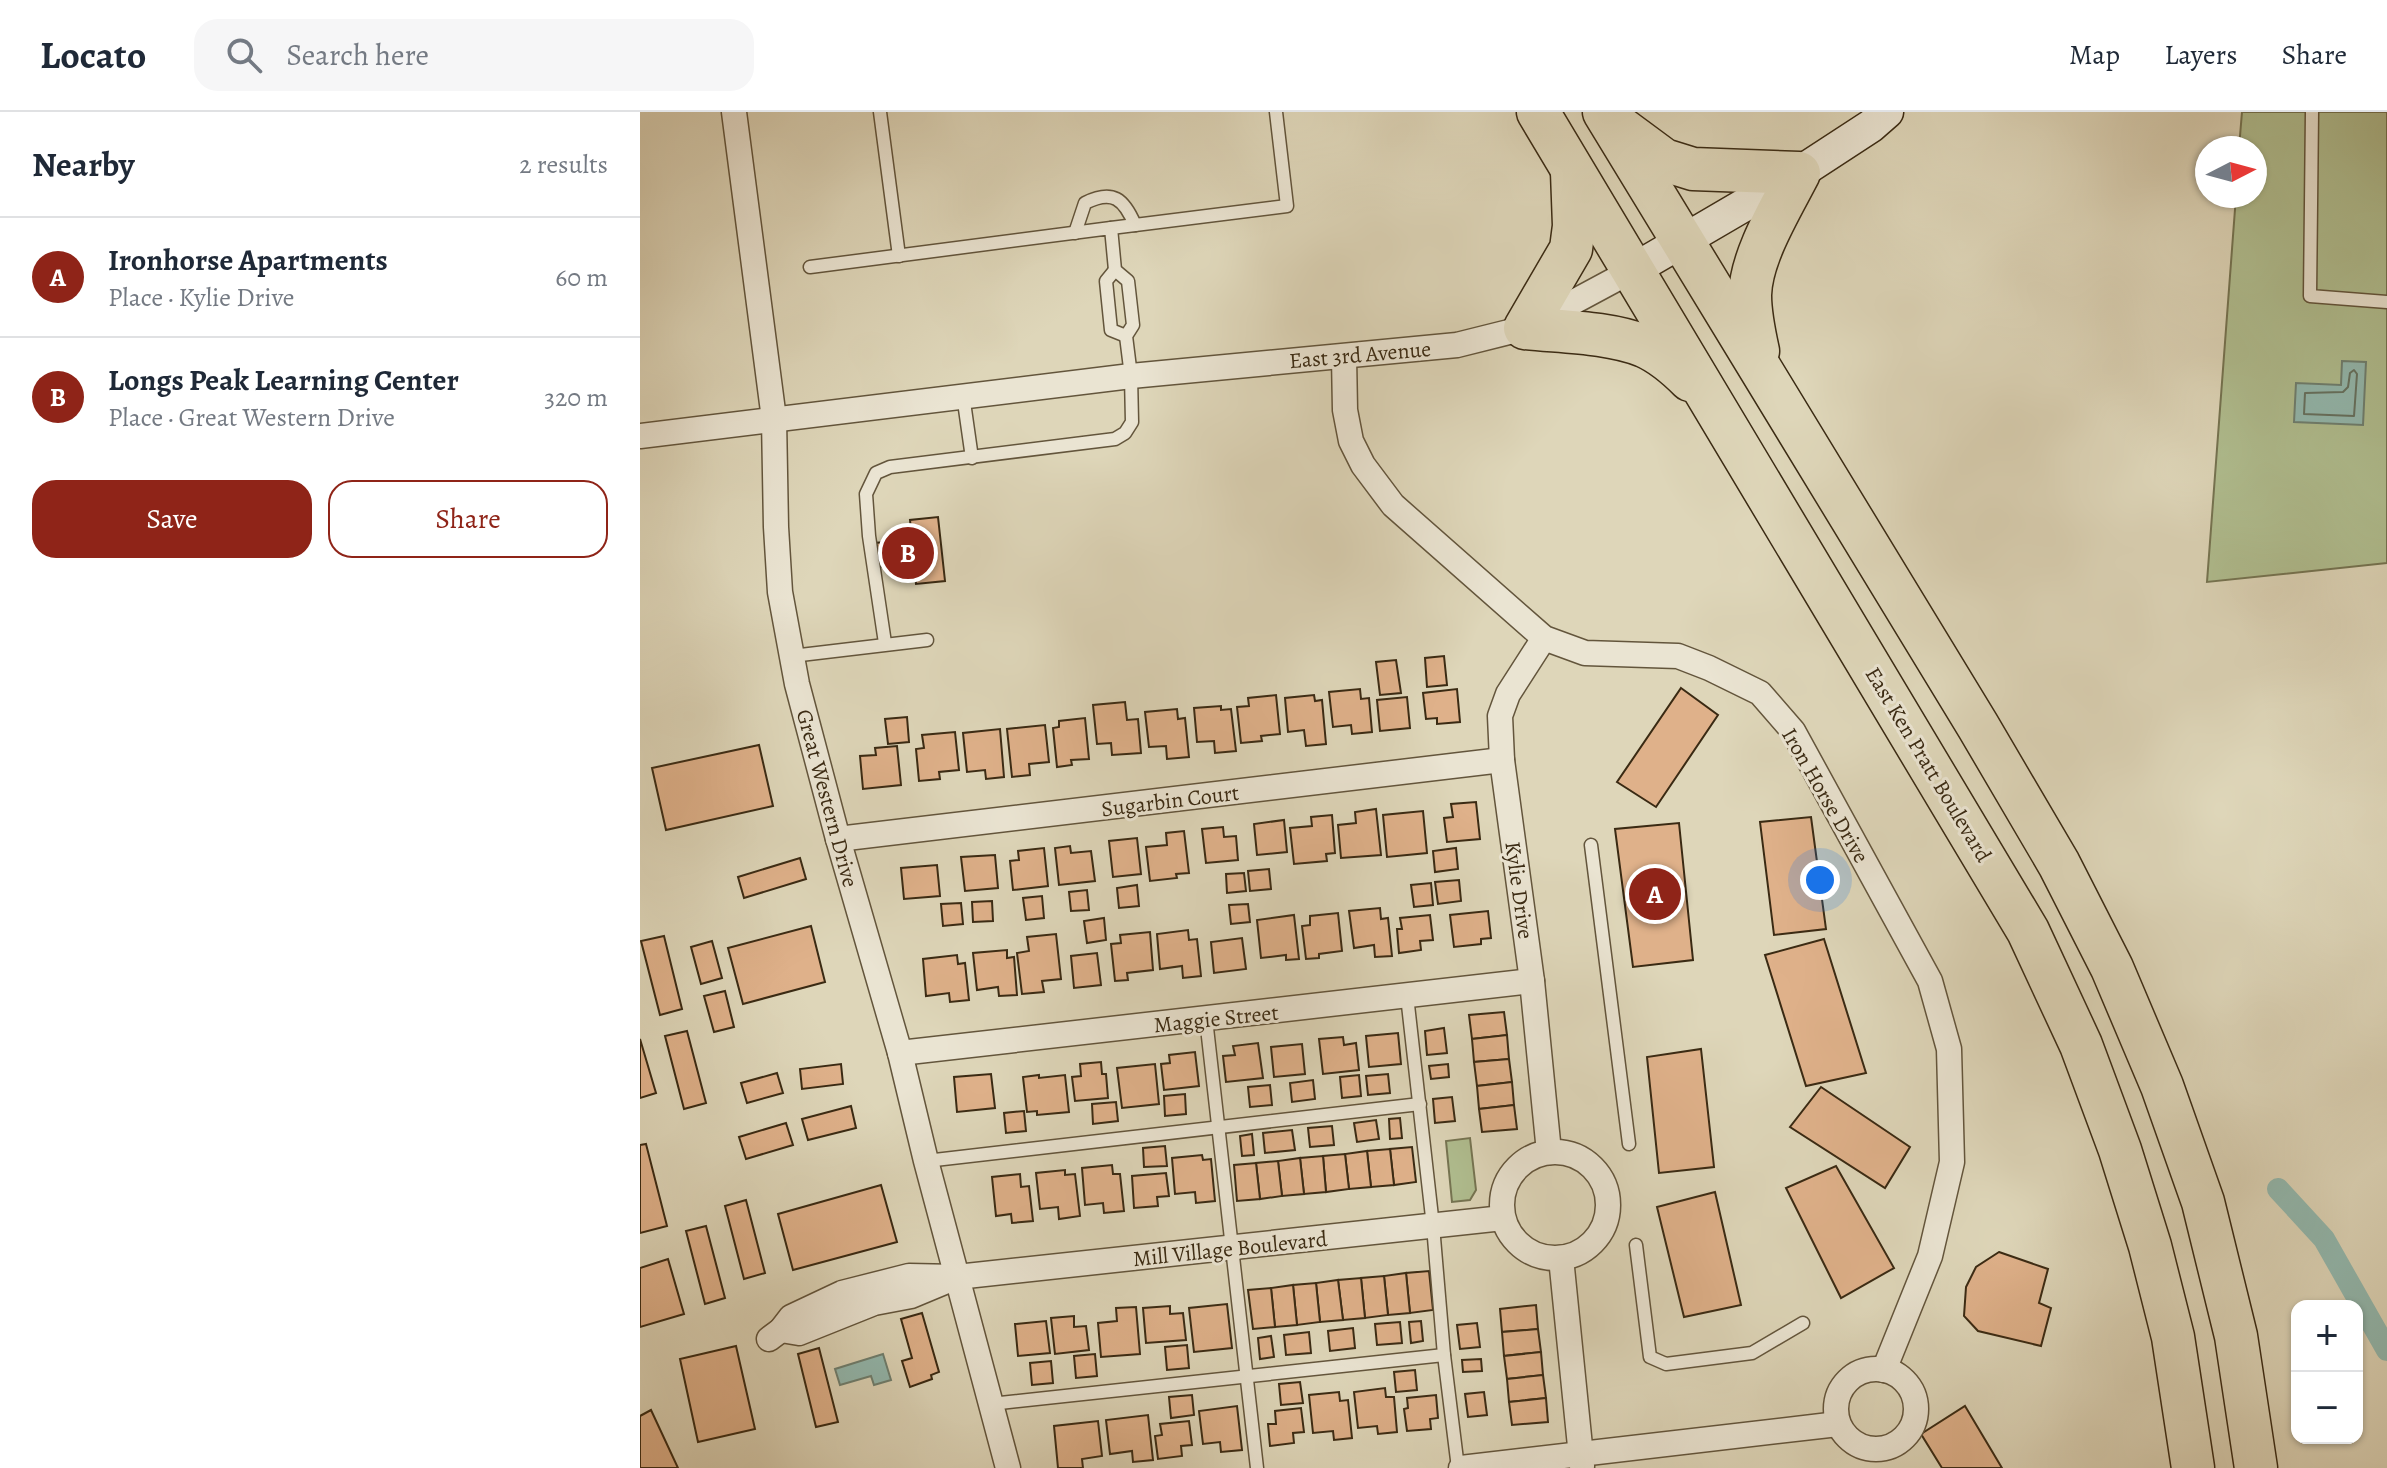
<!DOCTYPE html>
<meta charset="utf-8">
<style>
:root{--surface:#fff;--page:#f6f6f7;--text:#1f2937;--muted:#747a83;--line:#e0e1e3;--accent:#8f2418}
body{margin:0;font-family:Alegreya,serif;background:var(--page);color:var(--text)}
.controls{position:absolute;right:24px;bottom:24px;display:grid;overflow:hidden;border-radius:16px;box-shadow:0 2px 6px #0004}
.controls button{width:72px;height:72px;display:grid;place-items:center;padding:0;border:0;border-bottom:2px solid var(--line);background:var(--surface);color:var(--text);font:40px sans-serif}
.compass{position:absolute;left:1555px;top:24px;width:72px;height:72px;border-radius:50%;background:var(--surface);box-shadow:0 2px 6px #0004;rotate:84deg}
.you{position:absolute;left:1180px;top:768px;width:28px;height:28px;margin:-20px;border:6px solid #fff;border-radius:50%;background:#1a73e8;box-shadow:0 0 0 12px #1a73e833}
.badge{display:grid;place-items:center;width:52px;height:52px;border-radius:50%;background:var(--accent);color:#fff;font-size:26px;font-weight:700}
.pin{position:absolute;translate:-50% -50%;border:4px solid #fff;box-shadow:0 2px 8px #0006}
.list{margin:0;padding:0;list-style:none}
h2{display:flex;justify-content:space-between;align-items:center;height:104px;margin:0;padding:0 32px;font-size:34px}
h2 small{font-size:26px;font-weight:400;color:var(--muted)}
.list li{display:grid;grid-template-columns:52px 1fr auto;gap:24px;align-items:center;box-sizing:border-box;height:120px;padding:0 32px;border-top:2px solid var(--line)}
.list b{display:block;font-size:30px;white-space:nowrap}
.list p{margin:0;font-size:26px;white-space:nowrap;color:var(--muted)}
.list em{font-size:26px;font-style:normal;color:var(--muted)}
.actions{display:flex;gap:16px;padding:24px 32px}
.actions a{flex:1;padding:18px 0;border:2px solid var(--accent);border-radius:24px;text-align:center;font-size:28px;color:var(--accent)}
.actions .main{background:var(--accent);color:#fff}
.icon{flex:none;width:44px;height:44px;fill:none;stroke:currentColor;stroke-width:2;stroke-linecap:round;stroke-linejoin:round}
.map{position:relative;flex:none;width:1747px;height:1356px;overflow:hidden}
header{display:flex;align-items:center;gap:48px;box-sizing:border-box;height:112px;padding:0 40px;background:var(--surface);border-bottom:2px solid var(--line)}
header strong{font-size:38px}
nav{display:flex;gap:44px;margin-inline-start:auto;font-size:28px}
.search{width:560px;height:72px;background:var(--page);display:flex;align-items:center;gap:20px;box-sizing:border-box;padding:0 28px;border-radius:24px;color:var(--muted);font-size:30px}
main{display:flex}
aside{flex:1;background:var(--surface)}
.map>svg:first-child{display:block}
.green{fill:#b0be90;stroke:#757452;stroke-width:2}
.water{fill:#93b9af;stroke:#6f8071;stroke-width:2}
.lines{fill:none;stroke-linecap:round;stroke-linejoin:round}
.shore{stroke:#667261;stroke-width:2}
.canal{stroke:#93b9af;stroke-width:22}
.building{fill:#dfb18a;stroke:#3a2a13;stroke-width:2}
.lane-casing{stroke:#63553c;stroke-width:15}
.street-casing{stroke:#63553c;stroke-width:27}
.secondary-casing{stroke:#3a2a13;stroke-width:35}
.highway-casing{stroke:#3a2a13;stroke-width:45}
.lane{stroke:#eae4d2;stroke-width:12}
.street{stroke:#eae4d2;stroke-width:24}
.secondary{stroke:#eae4d2;stroke-width:32}
.highway{stroke:#ded6b9;stroke-width:42}
.labels{text-anchor:middle;stroke-width:6;stroke-linejoin:round;paint-order:stroke}
.street-label{font-size:22px;fill:#3a2a13;stroke:#eae4d2}
</style>
<header>
<strong>Locato</strong>
<div class="search"><svg class="icon" aria-label="search" viewBox="0 0 24 24"><circle cx="10" cy="10" r="6"/><path d="M15 15l6 6"/></svg>Search here</div>
<nav><a>Map</a><a>Layers</a><a>Share</a></nav>
</header>
<main>
<aside>
<h2>Nearby<small>2 results</small></h2>
<ul class="list">
<li><span class="badge">A</span><div><b>Ironhorse Apartments</b><p>Place · Kylie Drive</p></div><em>60 m</em></li>
<li><span class="badge">B</span><div><b>Longs Peak Learning Center</b><p>Place · Great Western Drive</p></div><em>320 m</em></li>
</ul>
<div class="actions"><a class="main">Save</a><a>Share</a></div>
</aside>
<div class="map">
<svg width="1747" height="1356" viewBox="0 0 1747 1356">
<rect width="100%" height="100%" fill="#ded6b9"/>
<filter id="stains"><feTurbulence type="fractalNoise" baseFrequency=".0025" numOctaves="4"/><feColorMatrix values="0 0 0 0 .2 0 0 0 0 .09 0 0 0 0 .02 0 0 0 .5 -.17"/></filter>
<radialGradient id="worn" r=".72"><stop offset=".6" stop-color="#630" stop-opacity="0"/><stop offset="1" stop-color="#630" stop-opacity=".3"/></radialGradient>
<g class="green">
<polygon points="1602,0 1747,0 1747,451 1567,470 1596,84 1615,84 1615,36 1599,36"/>
<polygon points="830,1026 836,1078 830,1088 812,1090 806,1029"/>
</g>
<g class="water">
<polygon points="1702,249 1726,250 1723,313 1654,310 1656,271 1701,273"/>
<polygon points="243,1242 251,1268 234,1273 231,1264 200,1273 195,1257"/>
</g>
<g class="lines">
<polygon class="shore" points="1714,258 1717,262 1714,304 1664,302 1665,281 1703,280 1708,275 1710,261"/>
<polyline class="canal" points="1638,1077 1684,1127 1747,1238"/>
</g>
<g class="building">
<polygon points="298,405 305,469 276,472 274,452 236,455 234,431 272,428 270,408"/>
<polygon points="804,544 807,573 787,575 785,546"/>
<polygon points="756,548 761,581 740,583 736,550"/>
<polygon points="1041,576 1078,603 1016,695 977,670"/>
<polygon points="720,577 721,587 729,586 732,620 712,622 711,613 693,615 689,580"/>
<polygon points="817,577 820,610 797,612 797,606 786,607 783,581"/>
<polygon points="636,583 640,622 621,624 622,629 601,631 597,595 609,594 608,586"/>
<polygon points="674,583 675,589 682,588 686,632 666,634 664,618 648,620 645,586"/>
<polygon points="767,585 770,616 740,619 737,588"/>
<polygon points="485,590 487,608 498,607 501,641 472,643 471,631 457,632 453,593"/>
<polygon points="581,594 581,598 591,597 596,639 575,641 574,629 557,630 554,596"/>
<polygon points="537,597 538,607 545,606 549,645 527,647 526,634 509,635 505,600"/>
<polygon points="267,605 269,630 248,632 245,607"/>
<polygon points="445,606 449,647 431,648 432,653 417,655 413,616 419,615 419,609"/>
<polygon points="405,613 409,650 389,652 390,663 372,665 367,617"/>
<polygon points="360,617 364,665 346,667 345,658 327,660 323,621"/>
<polygon points="315,620 319,658 299,660 300,667 279,669 276,637 284,636 282,623"/>
<polygon points="119,633 133,694 26,718 12,656"/>
<polygon points="257,634 261,673 223,677 220,644 236,643 235,636"/>
<polygon points="836,690 840,727 807,730 804,706 813,705 811,692"/>
<polygon points="736,697 741,743 701,746 698,713 716,711 715,700"/>
<polygon points="783,699 787,741 747,745 743,703"/>
<polygon points="692,703 695,741 686,742 687,749 654,752 650,716 672,714 671,705"/>
<polygon points="1171,705 1186,817 1134,823 1120,710"/>
<polygon points="644,708 647,740 617,743 614,712"/>
<polygon points="1039,711 1053,848 993,855 975,717"/>
<polygon points="583,715 584,725 596,724 598,748 566,751 562,717"/>
<polygon points="544,719 549,761 536,762 537,766 510,769 506,735 527,733 526,721"/>
<polygon points="497,726 501,762 473,765 469,729"/>
<polygon points="430,734 431,741 451,739 455,769 419,773 415,736"/>
<polygon points="404,736 408,774 373,778 370,749 379,748 378,739"/>
<polygon points="816,736 818,757 795,760 793,739"/>
<polygon points="355,743 358,776 325,779 321,745"/>
<polygon points="160,746 166,767 104,786 98,765"/>
<polygon points="297,753 300,784 264,787 261,756"/>
<polygon points="629,757 631,777 610,779 608,759"/>
<polygon points="604,761 606,779 587,781 586,762"/>
<polygon points="819,768 821,789 798,792 795,770"/>
<polygon points="791,771 793,793 774,795 771,773"/>
<polygon points="497,773 499,794 479,796 477,776"/>
<polygon points="447,778 449,798 431,799 429,780"/>
<polygon points="402,784 404,806 386,808 383,786"/>
<polygon points="352,789 353,809 333,810 332,790"/>
<polygon points="321,791 323,812 303,814 301,792"/>
<polygon points="608,792 610,810 591,812 589,793"/>
<polygon points="740,796 741,807 748,806 752,844 735,845 734,833 714,836 709,799"/>
<polygon points="848,799 851,826 841,827 841,832 814,835 810,803"/>
<polygon points="698,801 702,839 679,842 679,846 666,847 662,814 670,813 670,804"/>
<polygon points="654,803 659,847 646,848 646,843 621,846 617,808"/>
<polygon points="790,803 793,828 780,829 781,838 759,841 757,817 762,817 760,806"/>
<polygon points="464,806 466,828 447,831 444,809"/>
<polygon points="171,814 185,870 103,892 88,836"/>
<polygon points="548,818 549,828 557,827 561,864 543,866 542,854 520,857 517,822"/>
<polygon points="510,820 513,858 487,861 488,868 475,869 471,832 481,831 480,823"/>
<polygon points="416,822 421,867 402,869 404,880 382,882 377,841 389,839 387,825"/>
<polygon points="24,824 42,897 20,903 1,829"/>
<polygon points="602,826 606,857 574,861 571,830"/>
<polygon points="1184,827 1226,961 1166,974 1125,843"/>
<polygon points="72,829 82,866 61,872 51,835"/>
<polygon points="367,838 367,846 374,845 377,883 359,884 358,875 337,878 333,841"/>
<polygon points="457,841 461,873 434,876 431,844"/>
<polygon points="317,843 318,852 325,851 329,888 310,890 309,881 286,884 283,847"/>
<polygon points="85,879 94,915 74,920 64,884"/>
<polygon points="864,900 867,923 832,927 829,903"/>
<polygon points="804,916 807,941 787,943 785,919"/>
<polygon points="47,919 66,991 44,997 25,924"/>
<polygon points="758,921 761,952 729,955 726,924"/>
<polygon points="867,923 869,947 834,950 832,927"/>
<polygon points="703,925 704,933 716,931 719,958 683,962 679,927"/>
<polygon points="0,927 16,981 0,986"/>
<polygon points="618,931 623,966 586,970 583,944 595,943 593,934"/>
<polygon points="662,932 665,962 634,965 631,935"/>
<polygon points="1061,937 1074,1055 1019,1061 1007,945"/>
<polygon points="555,940 559,974 524,978 521,952 530,951 529,943"/>
<polygon points="869,947 872,970 837,974 834,950"/>
<polygon points="461,950 462,962 466,962 468,986 435,989 432,965 441,964 440,952"/>
<polygon points="201,952 203,972 162,977 160,957"/>
<polygon points="515,952 519,992 482,996 477,956"/>
<polygon points="808,952 809,965 791,967 789,954"/>
<polygon points="137,961 143,981 107,991 101,971"/>
<polygon points="351,962 355,996 317,1000 314,965"/>
<polygon points="748,962 750,981 728,983 726,964"/>
<polygon points="399,963 399,966 425,963 429,1000 397,1003 397,999 387,1000 383,965"/>
<polygon points="719,963 721,984 702,986 700,965"/>
<polygon points="673,968 675,987 652,990 650,971"/>
<polygon points="872,970 874,993 839,997 837,974"/>
<polygon points="630,973 632,993 610,995 608,975"/>
<polygon points="1181,975 1270,1035 1245,1076 1150,1015"/>
<polygon points="545,982 546,1002 525,1004 524,984"/>
<polygon points="812,985 815,1009 795,1011 793,987"/>
<polygon points="476,990 478,1009 453,1012 452,992"/>
<polygon points="874,993 877,1017 842,1020 839,997"/>
<polygon points="211,994 216,1016 168,1028 162,1007"/>
<polygon points="384,999 386,1019 366,1021 364,1001"/>
<polygon points="760,1006 762,1026 750,1027 749,1007"/>
<polygon points="736,1008 739,1027 717,1030 714,1011"/>
<polygon points="146,1011 153,1033 106,1047 99,1025"/>
<polygon points="692,1014 694,1033 670,1035 668,1016"/>
<polygon points="652,1018 655,1038 625,1041 623,1021"/>
<polygon points="612,1022 614,1043 602,1044 600,1024"/>
<polygon points="6,1032 27,1114 0,1121 0,1033"/>
<polygon points="525,1034 527,1054 504,1055 503,1036"/>
<polygon points="772,1035 776,1070 754,1073 750,1037"/>
<polygon points="750,1037 754,1073 731,1075 727,1039"/>
<polygon points="727,1039 731,1075 709,1077 705,1042"/>
<polygon points="705,1042 709,1077 686,1080 683,1044"/>
<polygon points="562,1043 563,1048 571,1047 575,1089 556,1091 555,1080 535,1082 532,1046"/>
<polygon points="683,1044 686,1080 664,1082 660,1046"/>
<polygon points="660,1046 664,1082 642,1084 638,1049"/>
<polygon points="638,1049 642,1084 620,1087 616,1051"/>
<polygon points="616,1051 620,1087 597,1089 594,1053"/>
<polygon points="472,1053 473,1062 480,1062 484,1099 464,1101 463,1091 445,1093 442,1056"/>
<polygon points="1196,1054 1254,1156 1201,1186 1146,1076"/>
<polygon points="425,1058 425,1063 435,1062 440,1104 419,1107 418,1095 400,1097 396,1061"/>
<polygon points="526,1061 529,1084 517,1085 518,1094 494,1096 492,1064"/>
<polygon points="380,1062 381,1075 389,1074 393,1109 372,1111 371,1102 356,1104 352,1065"/>
<polygon points="241,1073 257,1130 153,1158 138,1102"/>
<polygon points="1075,1080 1101,1193 1044,1205 1017,1095"/>
<polygon points="106,1088 125,1161 104,1167 85,1094"/>
<polygon points="66,1114 85,1186 65,1192 46,1119"/>
<polygon points="1359,1140 1408,1157 1399,1191 1411,1196 1401,1234 1338,1219 1324,1204 1326,1175 1336,1155"/>
<polygon points="28,1147 44,1202 0,1215 0,1156"/>
<polygon points="789,1159 793,1198 770,1201 766,1161"/>
<polygon points="766,1161 770,1201 748,1203 744,1164"/>
<polygon points="744,1164 748,1203 725,1206 721,1166"/>
<polygon points="721,1166 725,1206 703,1208 698,1168"/>
<polygon points="698,1168 703,1208 680,1210 676,1171"/>
<polygon points="676,1171 680,1210 657,1213 653,1173"/>
<polygon points="653,1173 657,1213 635,1215 631,1176"/>
<polygon points="631,1176 635,1215 613,1217 608,1178"/>
<polygon points="587,1192 592,1236 554,1240 549,1196"/>
<polygon points="896,1193 898,1217 862,1220 860,1197"/>
<polygon points="530,1194 530,1202 543,1201 546,1228 506,1231 503,1196"/>
<polygon points="496,1195 500,1242 461,1245 458,1211 477,1209 476,1196"/>
<polygon points="282,1201 299,1260 291,1263 292,1267 270,1275 262,1249 272,1246 261,1207"/>
<polygon points="434,1204 434,1215 446,1214 449,1238 415,1242 411,1206"/>
<polygon points="406,1209 410,1241 378,1244 375,1212"/>
<polygon points="781,1209 783,1229 771,1231 769,1210"/>
<polygon points="760,1210 762,1231 737,1233 735,1212"/>
<polygon points="837,1211 840,1235 820,1237 817,1213"/>
<polygon points="713,1216 715,1236 690,1239 688,1219"/>
<polygon points="898,1217 901,1240 864,1244 862,1220"/>
<polygon points="669,1220 671,1241 646,1243 644,1223"/>
<polygon points="631,1224 634,1245 620,1247 618,1226"/>
<polygon points="547,1233 549,1256 527,1258 525,1235"/>
<polygon points="96,1234 115,1317 58,1330 40,1247"/>
<polygon points="179,1236 198,1310 176,1315 158,1242"/>
<polygon points="901,1240 903,1263 867,1267 864,1244"/>
<polygon points="455,1242 457,1264 436,1266 434,1244"/>
<polygon points="841,1247 842,1259 823,1260 822,1248"/>
<polygon points="411,1249 413,1271 392,1273 390,1251"/>
<polygon points="775,1258 777,1278 756,1280 754,1260"/>
<polygon points="903,1263 906,1286 869,1290 867,1267"/>
<polygon points="660,1270 663,1291 641,1293 639,1272"/>
<polygon points="745,1276 746,1285 754,1285 757,1320 738,1322 737,1314 718,1316 714,1280"/>
<polygon points="699,1280 700,1289 708,1288 712,1326 694,1328 693,1319 673,1321 669,1283"/>
<polygon points="844,1280 847,1303 828,1305 825,1282"/>
<polygon points="552,1283 554,1303 531,1306 529,1285"/>
<polygon points="796,1283 798,1306 790,1307 791,1317 767,1319 764,1297 768,1296 767,1286"/>
<polygon points="906,1286 908,1310 872,1313 869,1290"/>
<polygon points="597,1294 602,1338 581,1340 580,1330 563,1332 559,1299"/>
<polygon points="1325,1294 1362,1356 1302,1356 1281,1322"/>
<polygon points="661,1296 664,1320 653,1321 654,1331 630,1334 628,1312 636,1312 635,1299"/>
<polygon points="11,1298 38,1356 0,1356 0,1304"/>
<polygon points="508,1303 513,1348 493,1350 492,1339 470,1342 466,1308"/>
<polygon points="458,1309 462,1344 442,1347 443,1356 418,1356 414,1314"/>
<polygon points="549,1309 552,1333 541,1334 542,1344 518,1347 515,1324 522,1323 520,1312"/>
</g>
<g class="lines">
<defs>
<g id="lane">
<polyline points="240,0 259,144"/>
<polyline points="1672,0 1670,184 1747,190"/>
<polyline points="471,116 647,94 636,0"/>
<path d="M435,121l10,-30c28,-14 39,-4 50,22"/>
<polyline points="170,155 471,116 475,158 488,169 493,213 486,224 491,264 492,310 485,321 475,327 250,355 236,361 226,382 229,424 245,531"/>
<polyline points="475,158 466,169 471,218 486,224"/>
<polyline points="323,283 332,346"/>
<polyline points="152,544 287,528"/>
<polyline points="951,733 989,1032"/>
<polyline points="767,884 793,1114 804,1243 818,1356"/>
<polyline points="566,907 617,1356"/>
<polyline points="286,1049 780,992"/>
<polyline points="996,1133 1010,1245 1026,1252 1112,1241 1163,1211"/>
<polyline points="351,1292 804,1243"/>
</g>
<g id="street">
<polyline points="94,0 134,307 136,415 140,480 157,572 198,727 260,941 286,1049 368,1356"/>
<polyline points="704,245 705,298 711,329 723,353 753,393 904,526 945,541 1038,544 1069,556 1120,581 1153,619 1290,869 1309,937 1312,1050 1290,1144 1244,1258"/>
<polyline points="0,324 491,264 817,233 885,216 993,158"/>
<polyline points="904,526 868,582 860,604 862,648 892,869 909,1040"/>
<polyline points="198,727 862,648"/>
<polyline points="260,941 892,869"/>
<circle cx="915" cy="1093" r="53"/>
<polyline points="921,1146 942,1354"/>
<polyline points="141,1218 159,1221 234,1191 271,1184 307,1169"/>
<polyline points="129,1227 141,1218 151,1205 202,1181 269,1164 317,1165 863,1106"/>
<circle cx="1236" cy="1297" r="40"/>
<polyline points="821,1356 1198,1312"/>
</g>
<polyline id="secondary" points="993,158 1159,61 1231,14 1247,0"/>
<g id="highway">
<polyline points="898,0 1388,819 1441,933 1480,1038 1510,1134 1533,1225 1553,1356"/>
<polyline points="964,0 1338,614 1419,752 1472,856 1522,974 1563,1090 1596,1224 1616,1356"/>
<path d="M982,17l42,31 29,9 106,4c-18,35 -48,83 -49,122 0,19 4,38 8,56"/>
<path d="M932,60l2,54 -3,23 -46,79c38,4 83,4 119,18 16,7 34,22 46,34"/>
</g>
</defs>
<use href="#lane" class="lane-casing"/>
<use href="#street" class="street-casing"/>
<use href="#secondary" class="secondary-casing"/>
<use href="#highway" class="highway-casing"/>
<use href="#lane" class="lane"/>
<use href="#street" class="street"/>
<use href="#secondary" class="secondary"/>
<use href="#highway" class="highway"/>
</g>
<g class="labels">
<g class="street-label">
<text transform="translate(720 242) rotate(-5)" y="8">East 3rd Avenue</text>
<text transform="translate(1289 652) rotate(59)" y="8">East Ken Pratt Boulevard</text>
<text transform="translate(1186 683) rotate(60)" y="8">Iron Horse Drive</text>
<text transform="translate(188 686) rotate(75)" y="8">Great Western Drive</text>
<text transform="translate(530 688) rotate(-7)" y="8">Sugarbin Court</text>
<text transform="translate(880 778) rotate(82)" y="8">Kylie Drive</text>
<text transform="translate(576 906) rotate(-6)" y="8">Maggie Street</text>
<text transform="translate(590 1136) rotate(-6)" y="8">Mill Village Boulevard</text>
</g>
</g>
<rect width="100%" height="100%" filter="url(#stains)"/>
<rect width="100%" height="100%" fill="url(#worn)"/>
</svg>
<div class="controls">
<button>+</button>
<button>−</button>
</div>
<svg class="compass" viewBox="-18 -18 36 36"><path d="M0-13l5 13h-10z" fill="#e53935"/><path d="M0 13l5-13h-10z" fill="#747a83"/></svg>
<div class="you"></div>
<div class="pin badge" style="left:1015px;top:782px">A</div>
<div class="pin badge" style="left:268px;top:441px">B</div>
</div>
</main>
